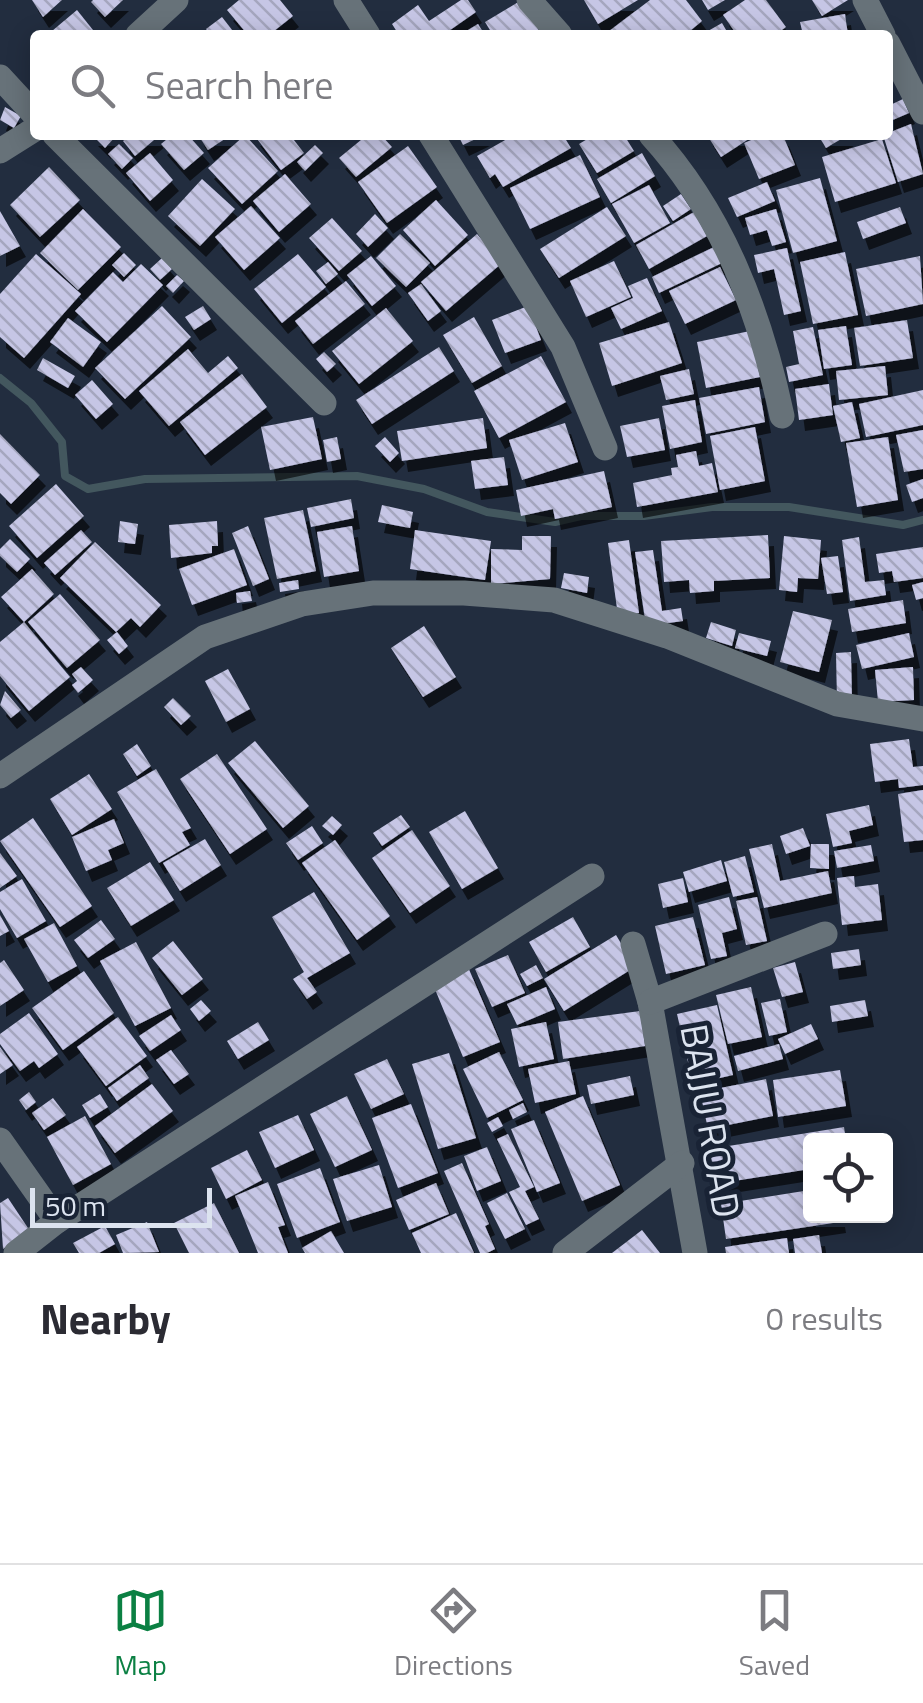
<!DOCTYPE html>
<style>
:root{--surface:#fff;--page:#f2f2f3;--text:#2b2b33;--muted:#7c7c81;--line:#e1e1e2;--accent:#0b8043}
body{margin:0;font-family:"Titillium Web",sans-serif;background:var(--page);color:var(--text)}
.controls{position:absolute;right:30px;bottom:30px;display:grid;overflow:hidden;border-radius:10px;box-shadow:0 5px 25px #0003}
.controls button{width:90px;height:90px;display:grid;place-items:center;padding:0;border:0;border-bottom:2px solid var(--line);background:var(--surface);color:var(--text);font:50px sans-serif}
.scale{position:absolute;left:30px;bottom:25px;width:182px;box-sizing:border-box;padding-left:10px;border:5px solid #dce3ef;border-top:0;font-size:28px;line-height:35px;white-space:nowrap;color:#dce3ef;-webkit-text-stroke:8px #192335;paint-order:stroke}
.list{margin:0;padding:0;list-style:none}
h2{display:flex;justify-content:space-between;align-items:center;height:130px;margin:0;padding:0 40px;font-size:42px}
h2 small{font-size:32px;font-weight:400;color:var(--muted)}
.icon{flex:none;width:55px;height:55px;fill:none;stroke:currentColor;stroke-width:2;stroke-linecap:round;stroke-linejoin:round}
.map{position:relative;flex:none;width:923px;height:1253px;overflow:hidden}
.search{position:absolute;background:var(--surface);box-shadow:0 5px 25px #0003;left:30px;right:30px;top:30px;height:110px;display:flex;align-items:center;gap:25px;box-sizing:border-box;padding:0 35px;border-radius:10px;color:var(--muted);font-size:38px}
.sheet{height:310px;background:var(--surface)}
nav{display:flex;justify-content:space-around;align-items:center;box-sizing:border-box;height:140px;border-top:2px solid var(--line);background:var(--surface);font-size:28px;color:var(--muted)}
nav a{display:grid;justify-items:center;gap:5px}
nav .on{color:var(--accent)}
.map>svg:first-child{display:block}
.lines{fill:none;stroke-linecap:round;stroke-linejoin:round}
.stream{stroke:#43575e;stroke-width:8}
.building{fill:url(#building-back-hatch);filter:url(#shadow)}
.minor{stroke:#677279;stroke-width:25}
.labels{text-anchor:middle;stroke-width:10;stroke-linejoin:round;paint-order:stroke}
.street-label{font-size:38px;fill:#dce3ef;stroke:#192335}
</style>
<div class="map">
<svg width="923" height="1253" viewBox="0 0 923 1253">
<defs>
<pattern id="building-back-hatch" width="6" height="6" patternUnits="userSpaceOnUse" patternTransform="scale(2.5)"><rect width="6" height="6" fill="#c6c6e5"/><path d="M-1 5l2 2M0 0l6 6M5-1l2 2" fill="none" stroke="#a5a6be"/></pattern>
<filter id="shadow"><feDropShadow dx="6" dy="11" stdDeviation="0" flood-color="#0009"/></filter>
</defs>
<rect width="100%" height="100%" fill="#222d3f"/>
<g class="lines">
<polyline class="stream" points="0,378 31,403 62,442 65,476 88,489 145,479 357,476 424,489 487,512 555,522 581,516 644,516 712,507 789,507 903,525 923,520"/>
</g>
<g class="building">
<polygon points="32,0 62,0 43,17"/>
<polygon points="123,0 105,17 91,2 93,0"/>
<polygon points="239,0 280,0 293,16 269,35 248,35 227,10"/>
<polygon points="461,0 468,0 476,12 443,35 399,35 392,24 418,5 429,21"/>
<polygon points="584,0 638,0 598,24"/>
<polygon points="650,0 686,0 702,21 685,35 604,35"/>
<polygon points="702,0 725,0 708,10"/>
<polygon points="745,0 766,0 786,27 775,35 737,35 723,15"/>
<polygon points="812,0 848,0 822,16"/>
<polygon points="520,1 542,35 493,35 485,22"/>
<polygon points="77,10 93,30 87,35 56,35 52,31"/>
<polygon points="845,14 848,35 803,35 800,22"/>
<polygon points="222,17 236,35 211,35 206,29"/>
<polygon points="722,23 729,35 701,35"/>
<polygon points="478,24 485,35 460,35"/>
<polygon points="903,99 909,113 888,122 888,106"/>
<polygon points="5,107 21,116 14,128 0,120"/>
<polygon points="911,124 923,174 898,182 883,135"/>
<polygon points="92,135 117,135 105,148"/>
<polygon points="131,135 160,135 135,156 123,141"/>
<polygon points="172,135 188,135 204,153 184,170 161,144"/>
<polygon points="198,135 231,135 208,150"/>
<polygon points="245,135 278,171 242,204 208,168"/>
<polygon points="254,135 290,135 304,153 281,170"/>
<polygon points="367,135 381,135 392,147 356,177 339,158"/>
<polygon points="458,135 484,135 463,145"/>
<polygon points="514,135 563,135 571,148 503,187 495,174 490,178 477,156"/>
<polygon points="594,135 624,135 634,151 597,173 579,144"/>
<polygon points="707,135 755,135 721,157"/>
<polygon points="763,135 783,135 795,165 759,179 744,143"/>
<polygon points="818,135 848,135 826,148"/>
<polygon points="882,139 896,183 835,202 822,157"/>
<polygon points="119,144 133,158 122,169 108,154"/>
<polygon points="315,145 323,153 305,171 297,162"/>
<polygon points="408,146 437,187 387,223 358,182"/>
<polygon points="150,153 173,180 150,201 126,173"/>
<polygon points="642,153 655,176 611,203 597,179"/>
<polygon points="580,155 600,197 530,229 510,188"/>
<polygon points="49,167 80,200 40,237 10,205"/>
<polygon points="285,174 311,204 279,232 253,201"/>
<polygon points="820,178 837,241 793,253 776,190"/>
<polygon points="202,179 235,209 200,246 168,216"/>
<polygon points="767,182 775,201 737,217 728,198"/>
<polygon points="649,185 670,223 634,243 612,204"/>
<polygon points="681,194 691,209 673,221 663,206"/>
<polygon points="436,200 468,235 435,266 403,230"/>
<polygon points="251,206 280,238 244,270 215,237"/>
<polygon points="607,207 626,236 559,278 540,249"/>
<polygon points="900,207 906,223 863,239 857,222"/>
<polygon points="83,209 121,247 78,290 40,253"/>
<polygon points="776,209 786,242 772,246 767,230 750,235 745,218"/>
<polygon points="0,211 20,246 0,256"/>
<polygon points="694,212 707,236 649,269 636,245"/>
<polygon points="375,214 388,228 368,247 356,234"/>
<polygon points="332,218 362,251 339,271 309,238"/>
<polygon points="400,234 430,263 406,287 376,258"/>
<polygon points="477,234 502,263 446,311 421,282"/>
<polygon points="714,247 722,263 659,293 652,277"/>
<polygon points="787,248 801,311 784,315 774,269 758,273 754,255"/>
<polygon points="845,252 858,315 813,324 800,262"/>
<polygon points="124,253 136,265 124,277 112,265"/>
<polygon points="36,254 81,294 24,358 0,337 0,294"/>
<polygon points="298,254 326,287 282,323 254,289"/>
<polygon points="371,256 396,286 372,306 347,275"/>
<polygon points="920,256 923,304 866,316 856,269"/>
<polygon points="162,258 172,269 160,280 150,269"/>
<polygon points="614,261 631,297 586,317 570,281"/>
<polygon points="328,262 338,274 326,284 316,271"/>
<polygon points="141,264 163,285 107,342 75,311 113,272 123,282"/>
<polygon points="720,267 736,300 685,324 669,291"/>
<polygon points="177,275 184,281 173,293 166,286"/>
<polygon points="647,278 662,311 621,329 611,308 633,298 628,286"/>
<polygon points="346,281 365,304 313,344 295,321"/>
<polygon points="421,284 441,311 428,321 408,293"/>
<polygon points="162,306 191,337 125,399 95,368"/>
<polygon points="203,306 211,319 194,330 185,317"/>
<polygon points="528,306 541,340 505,353 492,320"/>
<polygon points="386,308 413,341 359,384 332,351"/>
<polygon points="474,317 502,366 472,383 443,335"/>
<polygon points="68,318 101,342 83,367 50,342"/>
<polygon points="907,320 913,358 860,366 854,328"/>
<polygon points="669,322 682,363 612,386 599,343"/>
<polygon points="846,326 852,365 824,369 818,330"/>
<polygon points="813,327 823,375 789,382 786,367 799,364 793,331"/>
<polygon points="750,331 760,377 706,388 697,342"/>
<polygon points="439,347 454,371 372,424 356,400"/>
<polygon points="188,349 208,373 228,356 238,368 169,426 139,391"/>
<polygon points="324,352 336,364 327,372 316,359"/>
<polygon points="541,356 566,402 499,438 474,391"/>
<polygon points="43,358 75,376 68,388 37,370"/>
<polygon points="885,366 888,395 839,400 836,371"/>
<polygon points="689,369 694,394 666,400 660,376"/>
<polygon points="242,374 267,407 205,455 180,422"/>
<polygon points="92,380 113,404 96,419 75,395"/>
<polygon points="829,384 833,415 799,420 795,389"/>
<polygon points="759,387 765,422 706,434 699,398"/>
<polygon points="923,390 923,425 866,437 859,404"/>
<polygon points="695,400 702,442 670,449 662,406"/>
<polygon points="852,402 860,438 841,442 833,406"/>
<polygon points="313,417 322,459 270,470 261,427"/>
<polygon points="483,418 487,448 402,461 397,431"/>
<polygon points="659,418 665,450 627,457 620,426"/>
<polygon points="565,423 578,462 522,480 509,440"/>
<polygon points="755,427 765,481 720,490 710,436"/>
<polygon points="923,430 923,469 904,472 896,435"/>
<polygon points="0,434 40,475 11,504 0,493"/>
<polygon points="337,437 341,459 327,462 323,440"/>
<polygon points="385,437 399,453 390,462 375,446"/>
<polygon points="888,437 898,500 857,507 846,443"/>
<polygon points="696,451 699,466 712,463 718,492 637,507 633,483 672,475 671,468 678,467 676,455"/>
<polygon points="504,457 508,485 475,489 471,461"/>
<polygon points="604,471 612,507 555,519 553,509 521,516 516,490"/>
<polygon points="923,479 923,498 912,502 906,485"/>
<polygon points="56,484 84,516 37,558 9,526"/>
<polygon points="351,499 354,518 311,527 307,508"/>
<polygon points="382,505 413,512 410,528 378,522"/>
<polygon points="303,510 316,571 277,579 264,518"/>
<polygon points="120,521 138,524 135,544 118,542"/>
<polygon points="217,521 218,546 212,546 212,553 171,558 169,525"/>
<polygon points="248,526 269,579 253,586 232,533"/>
<polygon points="352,526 359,571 324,577 317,532"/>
<polygon points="81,530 92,542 55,575 44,563"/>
<polygon points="415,530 491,541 485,580 410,569"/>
<polygon points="768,535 770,578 714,581 714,591 690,593 689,580 664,582 661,541"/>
<polygon points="522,536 551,536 550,579 491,584 491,549 522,550"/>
<polygon points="784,536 821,540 818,579 798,578 797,592 779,590"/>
<polygon points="859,537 865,582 884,580 886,595 850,601 842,540"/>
<polygon points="10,539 30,559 17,572 0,556 0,549"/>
<polygon points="629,540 639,613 618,616 608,543"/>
<polygon points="95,542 161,605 140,627 131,618 116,632 60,578"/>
<polygon points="923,547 923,578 894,582 892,571 879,573 876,554"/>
<polygon points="234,549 247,585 192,605 179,569"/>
<polygon points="653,550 662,611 681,608 683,621 646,626 635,552"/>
<polygon points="838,556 843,592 827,594 821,558"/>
<polygon points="32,569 54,594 24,622 1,597"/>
<polygon points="564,573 589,577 587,593 561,588"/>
<polygon points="298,580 299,589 280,592 279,583"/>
<polygon points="923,582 923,598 916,600 912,585"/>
<polygon points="250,591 252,601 237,603 236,593"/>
<polygon points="60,594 100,640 67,668 28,622"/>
<polygon points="903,600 906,623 852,632 848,609"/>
<polygon points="793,611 832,620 819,672 780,662"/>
<polygon points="24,622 70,677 29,711 0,676 0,642"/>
<polygon points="711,622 736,630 732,646 706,638"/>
<polygon points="424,626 456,677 423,697 391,648"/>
<polygon points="117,632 128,646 119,654 107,640"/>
<polygon points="739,633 771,641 767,656 735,648"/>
<polygon points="909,633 914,657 862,669 856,645"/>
<polygon points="851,652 852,702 837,703 836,653"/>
<polygon points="81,667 93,680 78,693 72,685 77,681 72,674"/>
<polygon points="913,667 914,700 878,702 875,670"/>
<polygon points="228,669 250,709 226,722 205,681"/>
<polygon points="5,691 21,710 11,718 0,705"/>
<polygon points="173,698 191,716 181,725 164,707"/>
<polygon points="909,739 913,767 923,766 923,785 899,788 898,779 875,782 870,744"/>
<polygon points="255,741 309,806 283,828 228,763"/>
<polygon points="137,744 151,766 137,776 123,754"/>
<polygon points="217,754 267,829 230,854 180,779"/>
<polygon points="156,769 191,828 182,832 190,845 159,863 117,792"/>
<polygon points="89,774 112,809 72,835 50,799"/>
<polygon points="923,790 923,840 904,842 898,794"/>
<polygon points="869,805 873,825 849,831 852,843 833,847 826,814"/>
<polygon points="465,811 498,868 462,889 429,832"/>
<polygon points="401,815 410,827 382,846 373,833"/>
<polygon points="332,816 342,825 333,835 322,826"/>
<polygon points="33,818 92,906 60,927 0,841"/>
<polygon points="114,819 124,843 108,850 112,860 86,871 72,837"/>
<polygon points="312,826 323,843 298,860 286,843"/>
<polygon points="803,828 810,846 786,854 780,836"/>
<polygon points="412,830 450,886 410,913 372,858"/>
<polygon points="205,839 221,865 180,891 163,863"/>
<polygon points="335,840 390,916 357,940 302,863"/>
<polygon points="772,844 780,881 828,871 832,893 764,908 749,849"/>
<polygon points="811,844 829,844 829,869 810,868"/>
<polygon points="871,845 874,861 837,868 834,851"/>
<polygon points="0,853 17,876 0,888"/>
<polygon points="745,856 754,892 733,897 724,862"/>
<polygon points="721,860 727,881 689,892 683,872"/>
<polygon points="150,862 174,900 131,926 107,888"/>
<polygon points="854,876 855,887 878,884 882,920 842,925 837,878"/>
<polygon points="683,878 688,902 663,908 658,884"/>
<polygon points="22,879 46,921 17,938 0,909 0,892"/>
<polygon points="314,892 350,953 307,978 317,992 307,999 293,979 304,972 272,917"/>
<polygon points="729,897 737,929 722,933 727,956 711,959 698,905"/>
<polygon points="757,897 767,941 746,945 736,901"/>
<polygon points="0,915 9,931 0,936"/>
<polygon points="573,917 590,947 546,972 529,942"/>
<polygon points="693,917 705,965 666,974 655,926"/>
<polygon points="101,920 115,939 88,958 74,940"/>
<polygon points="54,923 77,966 48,982 24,939"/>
<polygon points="616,935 635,967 564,1011 544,979"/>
<polygon points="173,941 203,979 182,995 152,958"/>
<polygon points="136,942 171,1008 135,1026 100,961"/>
<polygon points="859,949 861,965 833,969 831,953"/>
<polygon points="508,955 525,993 492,1007 475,969"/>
<polygon points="4,960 24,990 0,1006 0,963"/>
<polygon points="795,962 803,992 782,997 773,968"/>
<polygon points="536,965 543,978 527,986 520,974"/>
<polygon points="468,967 500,1042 463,1057 432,982"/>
<polygon points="84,971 114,1013 63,1050 32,1008"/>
<polygon points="546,987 555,1009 517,1025 507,1004"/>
<polygon points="751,987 762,1037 728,1044 716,995"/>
<polygon points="780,999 787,1032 769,1036 761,1003"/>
<polygon points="201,1000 211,1011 199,1021 190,1009"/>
<polygon points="865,1000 868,1016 832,1022 830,1006"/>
<polygon points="717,1005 733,1075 693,1084 677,1014"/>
<polygon points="640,1011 645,1046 563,1059 558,1022"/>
<polygon points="29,1013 58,1054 39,1068 34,1061 20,1071 0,1044 0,1034"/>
<polygon points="171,1015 181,1030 150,1051 139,1036"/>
<polygon points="118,1017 147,1056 106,1086 77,1047"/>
<polygon points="258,1022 269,1040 238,1059 227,1041"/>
<polygon points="546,1022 554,1059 519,1067 511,1029"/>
<polygon points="811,1024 818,1039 785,1054 778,1039"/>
<polygon points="779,1044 783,1059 738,1071 734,1056"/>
<polygon points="0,1047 13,1065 0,1074"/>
<polygon points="171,1050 189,1074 174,1084 156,1060"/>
<polygon points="499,1052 523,1100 487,1118 463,1069"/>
<polygon points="449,1053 476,1138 438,1149 412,1064"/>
<polygon points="387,1059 404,1094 371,1109 354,1074"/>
<polygon points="569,1061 576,1094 535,1103 528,1069"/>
<polygon points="140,1065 149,1078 117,1101 108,1088"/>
<polygon points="840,1070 846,1106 778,1117 773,1080"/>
<polygon points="630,1076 634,1095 591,1104 587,1085"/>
<polygon points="766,1079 773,1116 708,1129 700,1092"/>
<polygon points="152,1084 173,1111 115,1153 95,1126"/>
<polygon points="29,1092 36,1102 26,1110 19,1100"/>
<polygon points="100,1094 108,1107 90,1118 82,1105"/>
<polygon points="347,1096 372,1150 335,1167 310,1114"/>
<polygon points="583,1096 620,1185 582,1201 545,1112"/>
<polygon points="53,1098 66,1115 44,1130 32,1113"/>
<polygon points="523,1103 527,1112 513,1119 509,1110"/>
<polygon points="411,1104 438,1173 398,1188 372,1118"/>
<polygon points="298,1115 314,1150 275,1168 259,1132"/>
<polygon points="85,1116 111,1164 73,1185 47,1137"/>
<polygon points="498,1117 503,1126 492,1132 487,1123"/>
<polygon points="534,1120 560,1183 537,1192 511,1129"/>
<polygon points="844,1127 846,1140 810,1140 810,1169 715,1184 710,1149"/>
<polygon points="508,1134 534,1187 525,1191 539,1219 526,1225 509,1192 520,1187 497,1139"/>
<polygon points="487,1147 501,1181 477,1191 464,1156"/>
<polygon points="247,1150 262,1180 226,1199 211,1168"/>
<polygon points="462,1163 489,1224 485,1226 495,1249 487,1253 480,1253 444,1171"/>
<polygon points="379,1165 392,1207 347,1221 333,1179"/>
<polygon points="320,1168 340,1222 297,1238 277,1184"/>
<polygon points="268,1182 285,1225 278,1227 288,1253 258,1253 235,1196"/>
<polygon points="436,1183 449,1214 409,1230 396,1200"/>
<polygon points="810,1190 810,1216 839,1216 840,1222 726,1239 721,1204"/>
<polygon points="507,1193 525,1229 505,1239 487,1203"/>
<polygon points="8,1198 30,1231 3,1249 0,1203"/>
<polygon points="214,1203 239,1253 189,1253 174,1223"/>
<polygon points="456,1213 474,1253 421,1253 412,1233"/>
<polygon points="147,1222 159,1252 123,1253 116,1235"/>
<polygon points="105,1226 115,1244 99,1253 79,1253 73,1243"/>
<polygon points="642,1230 660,1253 612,1253"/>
<polygon points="331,1231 344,1253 305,1253 302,1248"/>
<polygon points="819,1235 822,1253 795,1253 793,1239"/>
<polygon points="787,1238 789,1253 726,1253 725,1247"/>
</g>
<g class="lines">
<g class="minor">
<polyline points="346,0 368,35"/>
<polyline points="529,0 560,35"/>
<polyline points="865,0 883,35"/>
<polyline points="138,35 176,0"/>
<polyline points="888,44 923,112"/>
<polyline points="0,77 35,115"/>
<polyline points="55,135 324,403"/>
<polyline points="431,135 563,347 605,448"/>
<path d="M651,135c72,79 109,178 131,281"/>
<polyline points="0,151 35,129"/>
<polyline points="0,776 205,637 302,604 373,593 464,593 554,600 667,636 837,704 923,719"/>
<polyline points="633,944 650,1002 695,1253"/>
<polyline points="650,1002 825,934"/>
<polyline points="0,1140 57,1221"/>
<polyline points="16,1253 57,1221 592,876"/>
<polyline points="565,1253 682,1163"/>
</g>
</g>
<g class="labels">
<g class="street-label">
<text transform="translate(710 1121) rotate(80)" y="13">BAJJU ROAD</text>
</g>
</g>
</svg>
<div class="controls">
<button><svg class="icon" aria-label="locate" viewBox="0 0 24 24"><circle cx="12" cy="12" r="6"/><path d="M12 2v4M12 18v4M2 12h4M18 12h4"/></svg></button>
</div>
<div class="scale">50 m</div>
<div class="search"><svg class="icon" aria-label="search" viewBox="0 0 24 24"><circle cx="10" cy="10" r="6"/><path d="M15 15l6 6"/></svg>Search here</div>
</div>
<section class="sheet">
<h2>Nearby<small>0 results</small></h2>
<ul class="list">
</ul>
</section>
<nav>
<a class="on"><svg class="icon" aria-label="map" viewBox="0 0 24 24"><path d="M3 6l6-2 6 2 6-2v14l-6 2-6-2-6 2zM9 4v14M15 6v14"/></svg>Map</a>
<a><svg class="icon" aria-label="directions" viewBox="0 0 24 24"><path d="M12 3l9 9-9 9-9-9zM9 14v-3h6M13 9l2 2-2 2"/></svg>Directions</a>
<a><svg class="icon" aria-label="saved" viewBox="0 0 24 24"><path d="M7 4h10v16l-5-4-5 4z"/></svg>Saved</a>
</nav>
